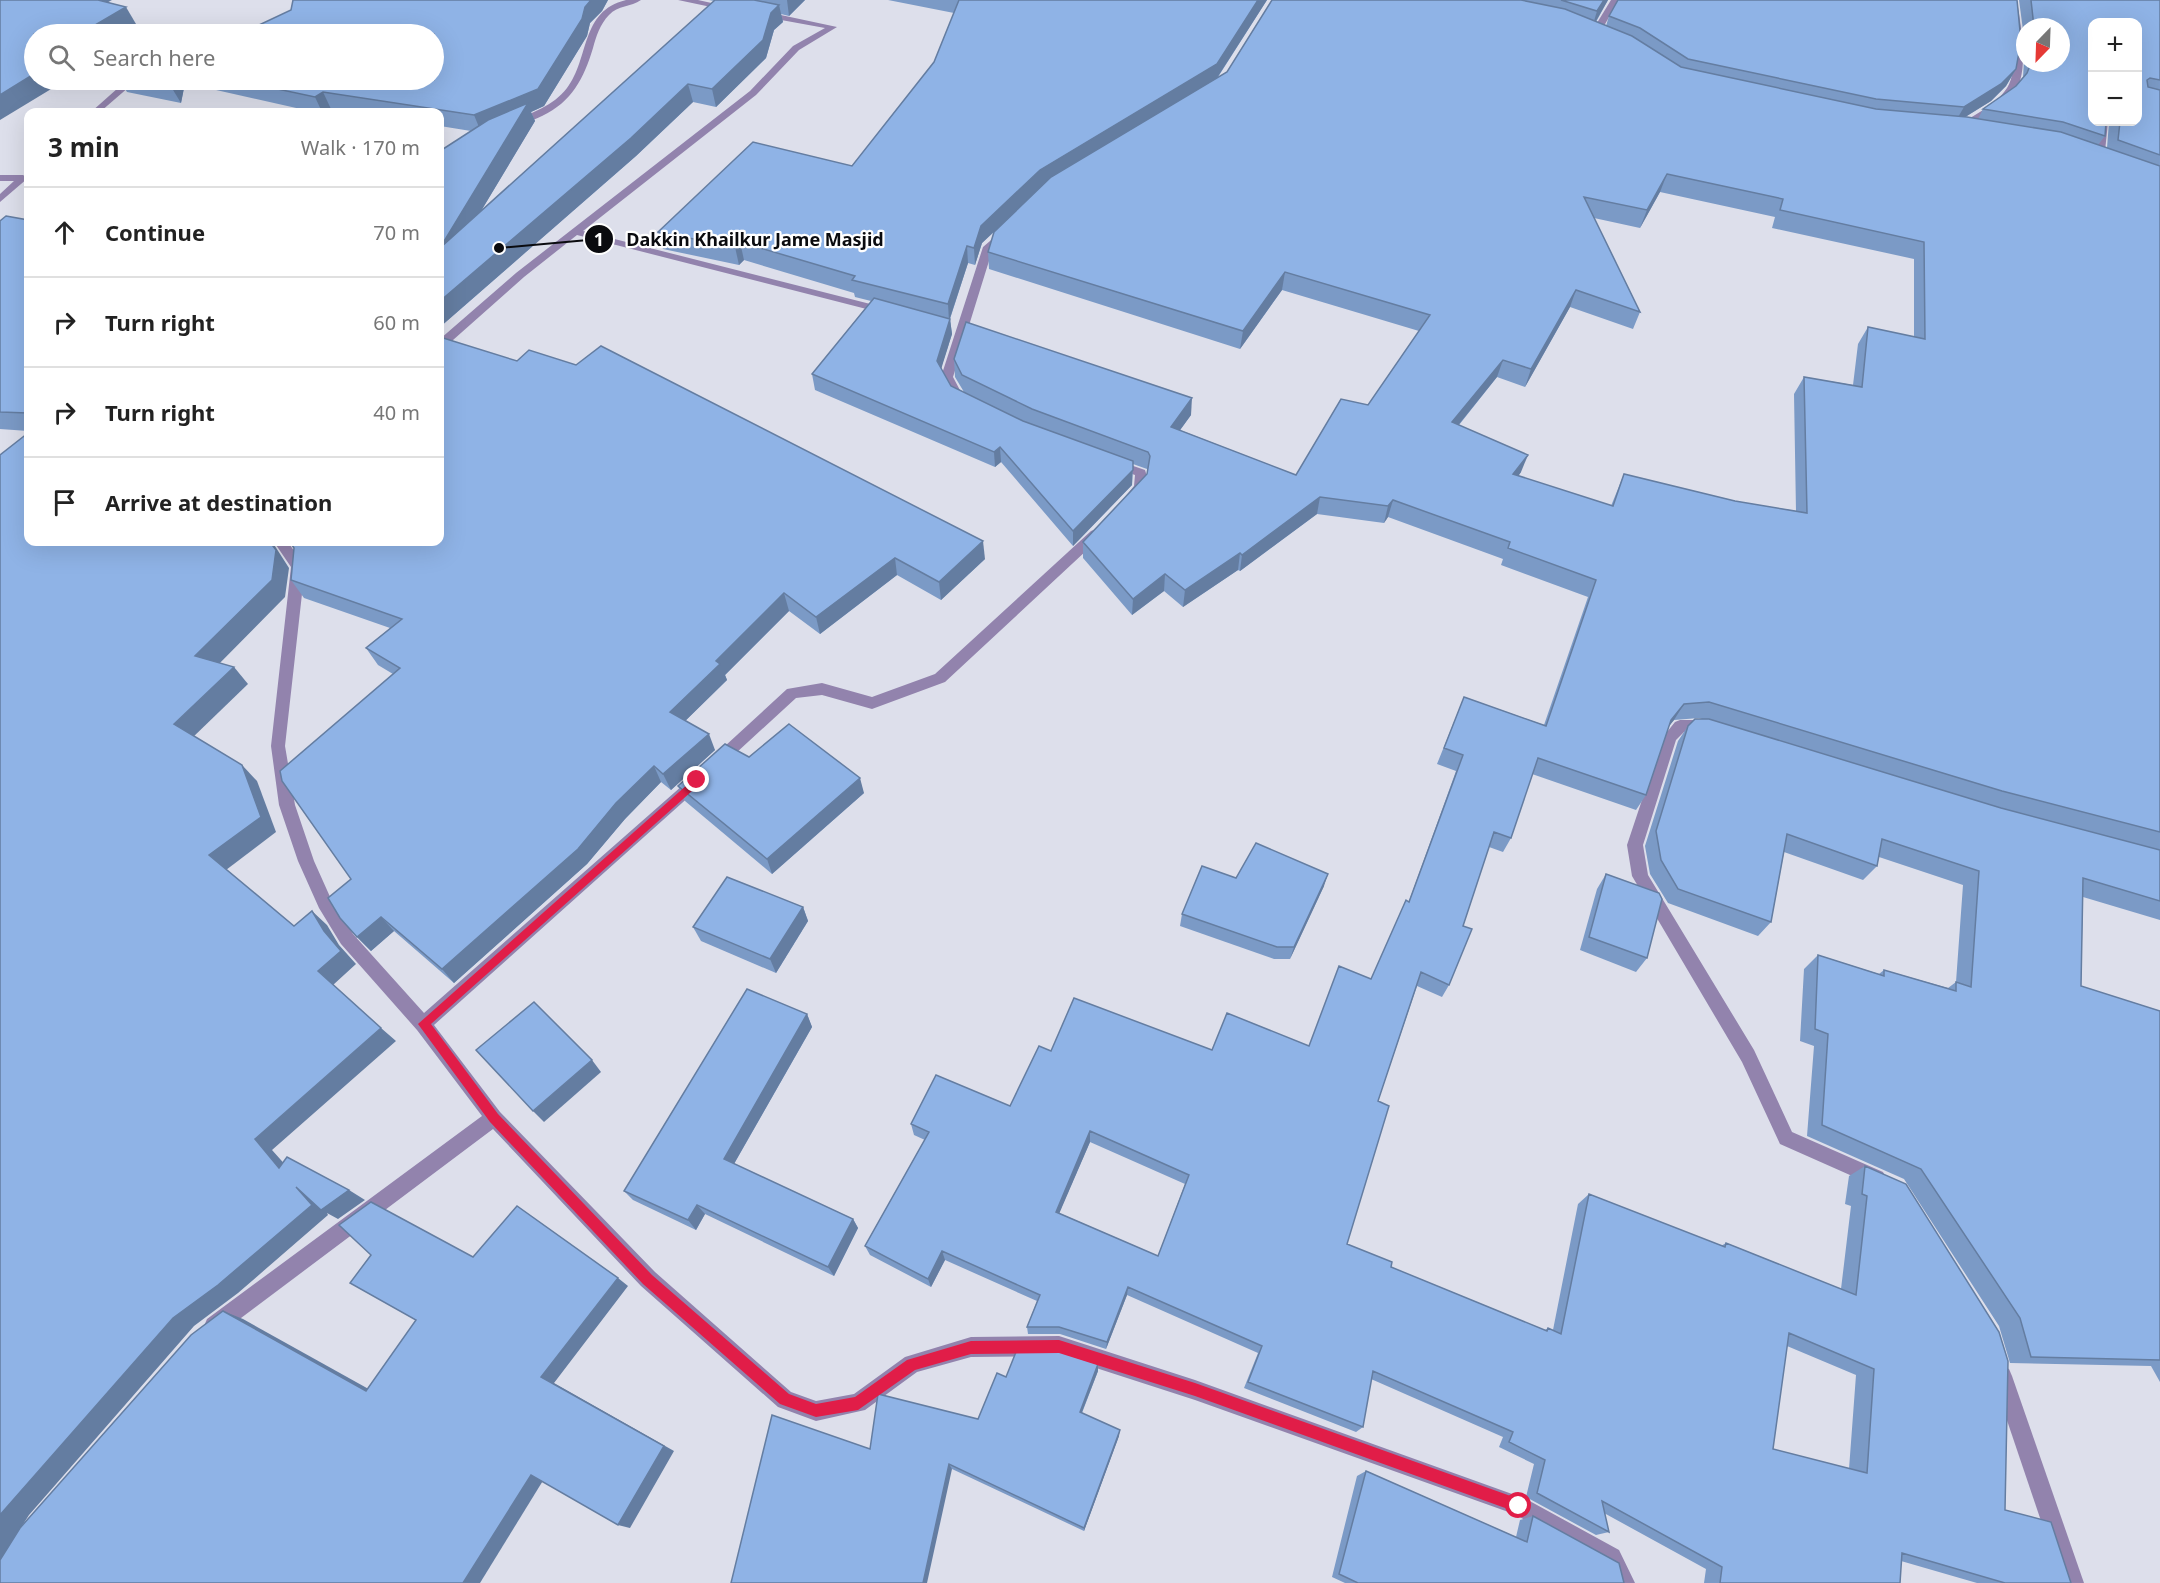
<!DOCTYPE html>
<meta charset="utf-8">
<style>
:root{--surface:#fff;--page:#f2f2f2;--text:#222;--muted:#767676;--line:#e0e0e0}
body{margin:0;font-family:"Noto Sans",sans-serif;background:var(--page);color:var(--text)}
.controls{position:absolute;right:18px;top:18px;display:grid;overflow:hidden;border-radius:12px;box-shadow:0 6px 24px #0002}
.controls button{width:54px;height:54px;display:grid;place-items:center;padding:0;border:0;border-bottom:2px solid var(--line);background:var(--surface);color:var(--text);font:30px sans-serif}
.compass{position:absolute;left:2016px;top:18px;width:54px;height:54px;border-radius:50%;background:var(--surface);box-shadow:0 6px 24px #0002;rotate:203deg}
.stop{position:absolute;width:18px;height:18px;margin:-14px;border:4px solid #e11d48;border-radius:50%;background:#fff}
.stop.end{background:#e11d48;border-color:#fff;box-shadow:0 2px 6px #0008}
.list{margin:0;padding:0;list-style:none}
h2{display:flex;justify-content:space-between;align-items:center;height:78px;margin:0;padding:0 24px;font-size:26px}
h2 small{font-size:20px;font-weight:400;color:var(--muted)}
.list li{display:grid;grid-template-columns:39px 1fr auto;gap:18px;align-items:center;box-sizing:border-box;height:90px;padding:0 24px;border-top:2px solid var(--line)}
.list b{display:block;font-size:22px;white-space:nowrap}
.list em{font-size:20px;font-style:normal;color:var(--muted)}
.icon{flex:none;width:33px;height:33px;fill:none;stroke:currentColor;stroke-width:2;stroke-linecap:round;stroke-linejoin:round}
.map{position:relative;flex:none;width:2160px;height:1583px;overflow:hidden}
.search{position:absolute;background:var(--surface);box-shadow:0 6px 24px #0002;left:24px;top:24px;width:420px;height:66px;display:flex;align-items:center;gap:15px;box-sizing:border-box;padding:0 21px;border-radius:33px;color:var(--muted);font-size:22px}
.panel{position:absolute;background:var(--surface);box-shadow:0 6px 24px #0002;left:24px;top:108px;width:420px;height:438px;border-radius:12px}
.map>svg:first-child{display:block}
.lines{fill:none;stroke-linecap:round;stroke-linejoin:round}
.minor{fill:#9283ad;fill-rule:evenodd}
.wall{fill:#7b9ac6;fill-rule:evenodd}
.shaded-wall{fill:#647da1}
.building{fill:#8fb3e6;stroke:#647da1;stroke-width:1.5;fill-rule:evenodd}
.route{fill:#e11d48}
.leader{fill:none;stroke:#0a0b0f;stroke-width:2}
.callout-dot{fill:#0a0b0f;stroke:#fff;stroke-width:2}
.mark-label{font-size:18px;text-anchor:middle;font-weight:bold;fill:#fff}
.callout-label{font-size:18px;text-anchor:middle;font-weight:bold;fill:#0a0b0f;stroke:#fff;stroke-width:4.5;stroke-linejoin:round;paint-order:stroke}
</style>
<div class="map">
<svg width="2160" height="1583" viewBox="0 0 2160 1583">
<rect width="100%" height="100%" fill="#dddfeb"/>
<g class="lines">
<g class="minor">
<path d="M626,0h15c-10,7 -23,5 -32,15 -9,9 -13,22 -16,33 -9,30 -21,54 -51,68 -9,4 -21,10 -30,9v-4c20,-8 41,-15 55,-33 23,-30 13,-77 59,-88z"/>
<polygon points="678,0 698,0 734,8 730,11"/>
<polygon points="1611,0 1619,0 1597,38 1591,38 1589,36"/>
<path d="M2009,0h8c3,23 12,67 0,88 -7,13 -22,22 -35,30 -8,5 -19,14 -28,13v-4c17,-10 41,-21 53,-39 13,-19 4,-65 2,-88z"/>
<polygon points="762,11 837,27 799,50 756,95 583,231 890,309 890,313 886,314 577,235 524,277 444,348 440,348 440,339 516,273 750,91 793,46 825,28 759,16 758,14"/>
<polygon points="127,80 137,80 100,112 91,112"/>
<polygon points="2098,122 2108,122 2104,161 2099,164 2094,161"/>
<polygon points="0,175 23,175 28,178 0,202 0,194 14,181 0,181"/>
<polygon points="1004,229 1009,232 993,248 953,377 962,394 970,400 964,404 954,400 941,377 983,247"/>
<path d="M1113,459l32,11c5,13 -1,21 -10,30h-8l-2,-3 9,-11 1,-11 -26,-9 -2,-3z"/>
<polygon points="1096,529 1102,534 1101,537 945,682 872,709 822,695 796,698 723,765 713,765 711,761 713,757 787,689 822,683 872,697 935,674 1091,531"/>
<polygon points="274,542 288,542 305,567 285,746 295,805 314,861 331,899 353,934 424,1013 691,778 696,776 701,778 703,782 701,786 434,1025 500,1112 655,1272 791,1392 816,1401 854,1394 905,1357 971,1337 1059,1336 1195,1380 1526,1499 1619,1550 1635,1583 1613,1583 1605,1564 1514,1514 1195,1400 1059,1356 971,1357 917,1372 865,1410 816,1421 778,1407 641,1286 493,1129 221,1333 214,1336 207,1333 204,1326 207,1319 482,1116 417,1030 341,944 319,908 298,861 279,805 271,746 291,567"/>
<polygon points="1680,720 1699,720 1711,724 1713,728 1711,732 1684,732 1676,740 1643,845 1648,875 1754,1050 1792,1132 1883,1172 1886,1178 1883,1184 1877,1187 1780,1144 1742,1062 1632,876 1627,845 1663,737 1675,722"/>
<polygon points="2002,1366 2009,1369 2012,1376 2084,1583 2062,1583 1992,1376 1995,1369"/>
</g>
</g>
<g class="wall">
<polygon points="293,0 608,0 602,11 590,23 587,36 544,106 531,112 535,121 481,211 714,1 709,0 805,0 789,16 781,14 783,22 774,30 766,58 716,107 693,102 636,156 440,327 471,131 440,126 440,112 355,112 331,109 326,112 314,112 185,83 181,103 127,92 121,82 114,89 69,80 434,80 291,10"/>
<path d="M888,0h379l-49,77 9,-5 45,-72h336l-12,22 10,4 3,-10 407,53 -10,17 -15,15 -26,16 13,2 5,-10 33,-23 7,-9 2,-32 -6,-45h141v920l-77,-23 -2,89 79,25v371l-9,-16 -141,-3 -11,-37 -95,-147 -97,-43 7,-90 -14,-5 4,-72 14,-14 61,19 5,-4 64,18 8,-6 7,-97 -84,-28 -2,9 -14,14 -79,-28 -13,70 -13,14 -90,-33 -18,-29 -5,-28 33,-105 10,-15 14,-7 -3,-1 -25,2 -5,6 -23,69 -10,15 -104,-36 -21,64 -8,14 -14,-5 -26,79 -14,59 -7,12 -25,-11 -39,115 -31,143 44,23 154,63 3,-2 5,2 25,-126 11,-10 132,52 5,-3 115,46 10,-83 -6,-2 4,-28 16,-10 140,344 66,73h-94l-76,-22 -1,22h-196l2,-14 -102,-56 5,19 -13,3 -70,-38 8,-33 -35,-17 4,-10 -132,-58 -8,48 -7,5 -112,-44 14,-35 -131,-58 -21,54 -46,-15h-32l-1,-7 10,-26 -92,-41 -14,27 -61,-32 -5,-9 60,-106 -11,-5 -3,-11 99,-18 41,-55 161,-1 97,-4 62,-67 38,-78 47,-130 -19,-7 27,-67 80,28 44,-128 -87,-32 2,-6 -115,-42 -4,6 -67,-9 -77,57 -2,-1 -55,37 -19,-16 -32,24 -49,-57v-16l64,-68v-5l-14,-5 -1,21 -59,61 -72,-84 -6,5 -180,-77 -3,-16 59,-73 -16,-4 -1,-4 -110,-33 -5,5 -76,-16 -5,-17 194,-66 82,-104 20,-49zM2092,22l46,100h-29l-2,26 -9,-3 7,-9zM2025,27h36v36h-36zM1660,192l115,25 -3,11 142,31v78l-46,-10 -10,17 -5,41 -49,-8 -10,17 2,117 -61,-10 -111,-27 -13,32 -93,-30 3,-4 -62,-47 38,-48 28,10 45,-80 63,22 7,-17 -46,-94 46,10zM994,232l-6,20 1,17 251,80 42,-59 137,41 -51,74 -72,70 -116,-45 11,-15 -237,-56 1,18 9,15 -13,-6 -10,-18 11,-34 -2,-15 18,-56 7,2 7,-22zM1090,1142l95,42 -27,72 -99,-43zM1787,1346l69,29 -7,94 -76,-20z"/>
<polygon points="28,220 28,431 0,429 0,221"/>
<polygon points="294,548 985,559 941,600 897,575 820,634 789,611 725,675 727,680 685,721 715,750 671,790 661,782 625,819 587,864 454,983 394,931 371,951 357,937 351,879 393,674 378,665 366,648 390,628 304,598 291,580"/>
<polygon points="749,757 864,793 772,874 685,801 678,786"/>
<polygon points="1606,874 1647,958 1636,972 1580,950 1597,889"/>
<polygon points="1236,878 1324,886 1290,959 1274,959 1180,926 1182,914"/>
<polygon points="803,907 808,921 776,973 701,941 693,927"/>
<polygon points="807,1014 812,1027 734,1164 853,1219 858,1228 834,1276 705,1214 696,1230 633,1200 624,1191"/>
<polygon points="1098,1371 1082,1413 1119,1436 1084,1531 952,1469 870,1449 978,1419 1006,1377"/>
<polygon points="1366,1471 1516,1537 1520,1520 1533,1516 1624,1583 1345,1583 1332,1577 1357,1476"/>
</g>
<g class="shaded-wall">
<polygon points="81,0 112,0 88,13"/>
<polygon points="591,0 608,0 602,11 590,23 587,36 544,106 531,112 535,121 448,266 440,248 481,132 474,115"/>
<polygon points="787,0 805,0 789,16"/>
<polygon points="1258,0 1267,0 1215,81 1041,187 982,243 975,265 974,248 981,226 1040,170"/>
<polygon points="1604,0 1608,0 1592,28 1597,11"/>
<polygon points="779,5 783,22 774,30 766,58 716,107 712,89 771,13"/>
<polygon points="126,7 136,24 119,34 93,34 90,28"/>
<polygon points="2016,69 2006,86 1991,101 1954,124 1964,107"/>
<polygon points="34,74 34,80 66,80 0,120 0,95"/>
<polygon points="108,80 119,80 121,82 114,89"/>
<polygon points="172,80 183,80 185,83 181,103 170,85"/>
<polygon points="688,84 693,102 636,156 440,327 440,301"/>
<polygon points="323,92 331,109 326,112 322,112 315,97"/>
<polygon points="1667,174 1660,192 1640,228 1647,210"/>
<polygon points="740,242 744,260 739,265 735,247"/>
<polygon points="967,246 968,263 949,321 948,304"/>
<polygon points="1285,272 1282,290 1240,349 1243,331"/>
<polygon points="1576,290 1570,307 1525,387 1531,369"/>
<polygon points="950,319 952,334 939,376 937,361"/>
<polygon points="1503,360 1497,377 1447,439 1452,422"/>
<polygon points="1192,398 1191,415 1170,444 1171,427"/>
<polygon points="1000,447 1001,462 995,467 994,452"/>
<polygon points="1528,455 1521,472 1507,492 1513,474"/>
<polygon points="1133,461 1132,485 1073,546 1073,531"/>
<polygon points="1320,497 1317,514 1240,571 1242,555"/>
<polygon points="1393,500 1388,517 1384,523 1388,506"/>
<polygon points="983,541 985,559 941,600 939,582"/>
<polygon points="270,542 274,542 273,543 289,568 285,597 210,673 195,656"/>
<polygon points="1240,553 1238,570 1183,607 1185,590"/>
<polygon points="895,558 897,575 820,634 816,617"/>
<polygon points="1165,574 1164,591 1132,615 1133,599"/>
<polygon points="784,593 789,611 725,675 727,680 677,729 670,712 716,661"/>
<polygon points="234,667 248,684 190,740 174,724"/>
<polygon points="1684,704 1674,720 1661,736 1671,720"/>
<polygon points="709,734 715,750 671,790 663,774"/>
<polygon points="242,765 257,781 276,832 226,870 209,855"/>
<polygon points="654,766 661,782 625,819 587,864 454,983 442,969 616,803"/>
<polygon points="860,778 864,793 772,874 767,859"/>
<polygon points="1328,874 1324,886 1290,959 1294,947"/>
<polygon points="803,907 808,921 776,973 770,959"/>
<polygon points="312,911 327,925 339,945 356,964 333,985 318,971 324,931"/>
<polygon points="381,917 394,931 371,951 357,937"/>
<polygon points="807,1014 812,1027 731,1169 724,1159"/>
<polygon points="381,1028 396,1041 272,1150 297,1178 279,1168 255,1139"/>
<polygon points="592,1060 601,1072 544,1122 533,1111"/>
<polygon points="1090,1131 1090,1142 1056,1221 1056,1212"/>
<polygon points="296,1187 349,1190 365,1200 338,1219 327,1213 328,1215 238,1293 194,1326 29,1515 0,1560 0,1515 2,1511 173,1318"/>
<polygon points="697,1205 705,1214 696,1230 688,1220"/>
<polygon points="853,1219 858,1228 834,1276 828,1267"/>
<polygon points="942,1251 945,1260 931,1287 928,1279"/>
<polygon points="618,1278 628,1286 554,1383 674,1451 630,1528 618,1525 541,1377"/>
<polygon points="1128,1287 1127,1295 1106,1349 1107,1342"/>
<polygon points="223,1311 243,1319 383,1397 366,1391"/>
<polygon points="1098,1364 1098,1371 1080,1417 1080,1412"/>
<polygon points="1120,1430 1119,1436 1084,1531 1084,1528"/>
<polygon points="949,1464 952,1469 927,1583 923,1583"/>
<polygon points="531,1475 544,1479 480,1583 463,1583"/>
</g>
<g class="building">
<polygon points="0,0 98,0 126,7 90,28 114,34 34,34 34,74 0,95"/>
<polygon points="293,0 591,0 585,7 582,19 538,89 474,115 323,92 315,97 235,80 434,80 434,34 240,34 291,10"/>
<polygon points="715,0 754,0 779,5 771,13 763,40 712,89 688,84 631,138 440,301 440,151 488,120 528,103 440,248"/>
<polygon points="959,0 1258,0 1217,64 1040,170 981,226 974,248 967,246 948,304 852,280 855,276 740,242 735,247 658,232 753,142 852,166 934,62"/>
<path d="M1272,0h249l44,9 67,27 49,31 195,42 91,8 94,15 99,34v666l-158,-41 -293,-89 -25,2 -13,16 -25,75 -108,-37 -27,80 -17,-6 -31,94 9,3 -23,56 -28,-13 -43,129 11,5 -42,138 45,18 -1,5 156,64 1,-3 13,6 28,-140 136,53 1,-4 130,52 11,-99 -5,-2 3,-28 41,18 93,148 9,29 -3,149 46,12 20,61h-66l-103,-30 -2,30h-180l2,-16 -120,-66 7,31 -72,-39 8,-33 -36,-18 4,-10 -140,-61 -10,56 -115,-45 14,-36 -134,-59 -21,55 -48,-15h-32l13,-32 -98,-44 -14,28 -63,-33 64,-114 -18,-8 25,-49 74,31 29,-60 12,5 23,-53 138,52 15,-37 82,33 30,-80 32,13 35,-79 3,2 54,-147 -19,-7 20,-51 82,29 50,-146 -88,-32 2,-6 -117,-42 -5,6 -68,-9 -78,58 -2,-2 -55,37 -20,-16 -32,25 -50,-57 64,-68 3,-18 -2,-4 -116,-43 -70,-34 -8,-16 12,-37 226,76 -21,29 125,48 45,-76 27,6 62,-90 -145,-43 -42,59 -255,-79 6,-20 57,-55 176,-105zM1667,174l116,25 -3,11 144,32 1,97 -57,-12 -6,60 -58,-10 3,136 -72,-12 -111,-27 -11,32 -100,-32 15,-19 -76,-33 51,-62 28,9 45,-79 64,22 -56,-115 63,13zM1090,1131l99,44 -31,81 -102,-44zM1789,1333l85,36 -7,104 -94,-24z"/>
<polygon points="1561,0 1604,0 1597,11"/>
<polygon points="1618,0 2017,0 2021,41 2016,69 2001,84 1964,107 1876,99 1688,59 1640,28 1609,16"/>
<polygon points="2031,0 2160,0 2160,80 2150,78 2147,80 2148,87 2160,90 2160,155 2118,140 2120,122 2138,122 2138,22 2092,22 2092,122 2106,122 2105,136 2063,122 1983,109 2016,86 2027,73 2031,63 2061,63 2061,27 2034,27"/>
<polygon points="143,80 172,80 170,85"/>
<polygon points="6,216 28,220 28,413 0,412 0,221"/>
<polygon points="874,298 950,319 937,361 951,386 1023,421 1133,461 1133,470 1073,531 1000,447 994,452 812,374"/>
<polygon points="440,337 517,361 529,350 576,365 601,346 983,541 939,582 895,558 816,617 784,593 716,661 720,664 670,712 709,734 663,774 654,766 616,803 578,849 442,969 381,917 357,937 340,918 328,898 351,879 282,781 280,771 400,668 366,648 402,619 291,580 294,548 290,542 440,542"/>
<polygon points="28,433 28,542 270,542 276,550 272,580 195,656 234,667 174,724 242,765 261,817 209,855 294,926 312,911 324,931 341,951 318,971 381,1028 255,1139 279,1168 287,1157 349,1190 321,1210 296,1187 312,1205 218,1285 173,1318 0,1515 0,455"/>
<polygon points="1695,719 1709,719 2001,808 2160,850 2160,901 2083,878 2081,986 2160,1011 2160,1360 2031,1357 2020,1318 1921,1169 1822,1125 1828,1034 1815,1029 1818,955 1884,976 1884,970 1956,991 1956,982 1971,987 1979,871 1882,839 1877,866 1787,834 1771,922 1678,889 1661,860 1656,831 1688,726"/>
<polygon points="789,724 860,778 767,859 678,786 725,744 749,757"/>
<polygon points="1256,843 1328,874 1294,947 1277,947 1182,914 1202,866 1236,878"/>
<polygon points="1606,874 1659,893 1662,899 1647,958 1589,937"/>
<polygon points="727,877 803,907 770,959 693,927"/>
<polygon points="747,989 807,1014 724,1159 853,1219 828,1267 697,1205 688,1220 624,1191"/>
<polygon points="534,1002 592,1060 533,1111 476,1050"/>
<polygon points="371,1202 473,1257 517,1206 618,1278 541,1377 664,1446 618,1525 531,1475 463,1583 0,1583 0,1560 20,1528 191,1335 223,1311 366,1391 416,1320 350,1283 371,1255 339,1225"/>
<polygon points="1058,1351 1098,1364 1080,1412 1120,1430 1084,1528 949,1464 923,1583 731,1583 772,1415 870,1449 878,1394 978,1419 997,1373 1006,1377 1016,1352"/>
<polygon points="1366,1471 1527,1542 1533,1516 1619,1563 1624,1583 1358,1583 1339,1574"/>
</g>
<polygon class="route" points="697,776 702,780 701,783 431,1024 498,1114 652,1275 789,1394 816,1404 855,1397 907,1360 971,1341 1059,1340 1195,1383 1519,1499 1524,1501 1526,1506 1524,1511 1519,1513 1195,1396 1059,1353 971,1354 915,1370 858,1410 816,1417 780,1404 643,1284 490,1122 418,1024"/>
<path class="leader" d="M499 248L599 239"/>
<g class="callout-dot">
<circle cx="499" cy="248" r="6"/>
<circle cx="599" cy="239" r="15"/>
</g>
<g class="mark-label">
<text x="599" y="246">1</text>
</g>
<g class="callout-label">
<text x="755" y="246">Dakkin Khailkur Jame Masjid</text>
</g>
</svg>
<div class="controls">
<button>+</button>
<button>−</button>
</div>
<svg class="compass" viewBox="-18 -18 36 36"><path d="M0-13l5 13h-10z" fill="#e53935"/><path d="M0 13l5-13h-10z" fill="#767676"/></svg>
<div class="stop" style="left:1519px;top:1506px"></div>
<div class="stop end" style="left:697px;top:780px"></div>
<div class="search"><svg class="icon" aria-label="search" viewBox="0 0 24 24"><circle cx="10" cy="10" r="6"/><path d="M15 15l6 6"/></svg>Search here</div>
<section class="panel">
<h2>3 min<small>Walk · 170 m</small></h2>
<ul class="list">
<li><svg class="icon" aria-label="ahead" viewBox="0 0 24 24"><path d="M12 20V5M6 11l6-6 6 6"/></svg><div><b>Continue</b></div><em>70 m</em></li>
<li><svg class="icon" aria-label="right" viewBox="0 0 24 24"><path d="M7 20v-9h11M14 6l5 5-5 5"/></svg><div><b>Turn right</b></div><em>60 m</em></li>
<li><svg class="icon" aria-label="right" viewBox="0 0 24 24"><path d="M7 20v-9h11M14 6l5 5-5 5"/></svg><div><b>Turn right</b></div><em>40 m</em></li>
<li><svg class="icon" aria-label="arrive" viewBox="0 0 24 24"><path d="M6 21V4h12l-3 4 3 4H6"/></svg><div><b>Arrive at destination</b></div></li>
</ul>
</section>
</div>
